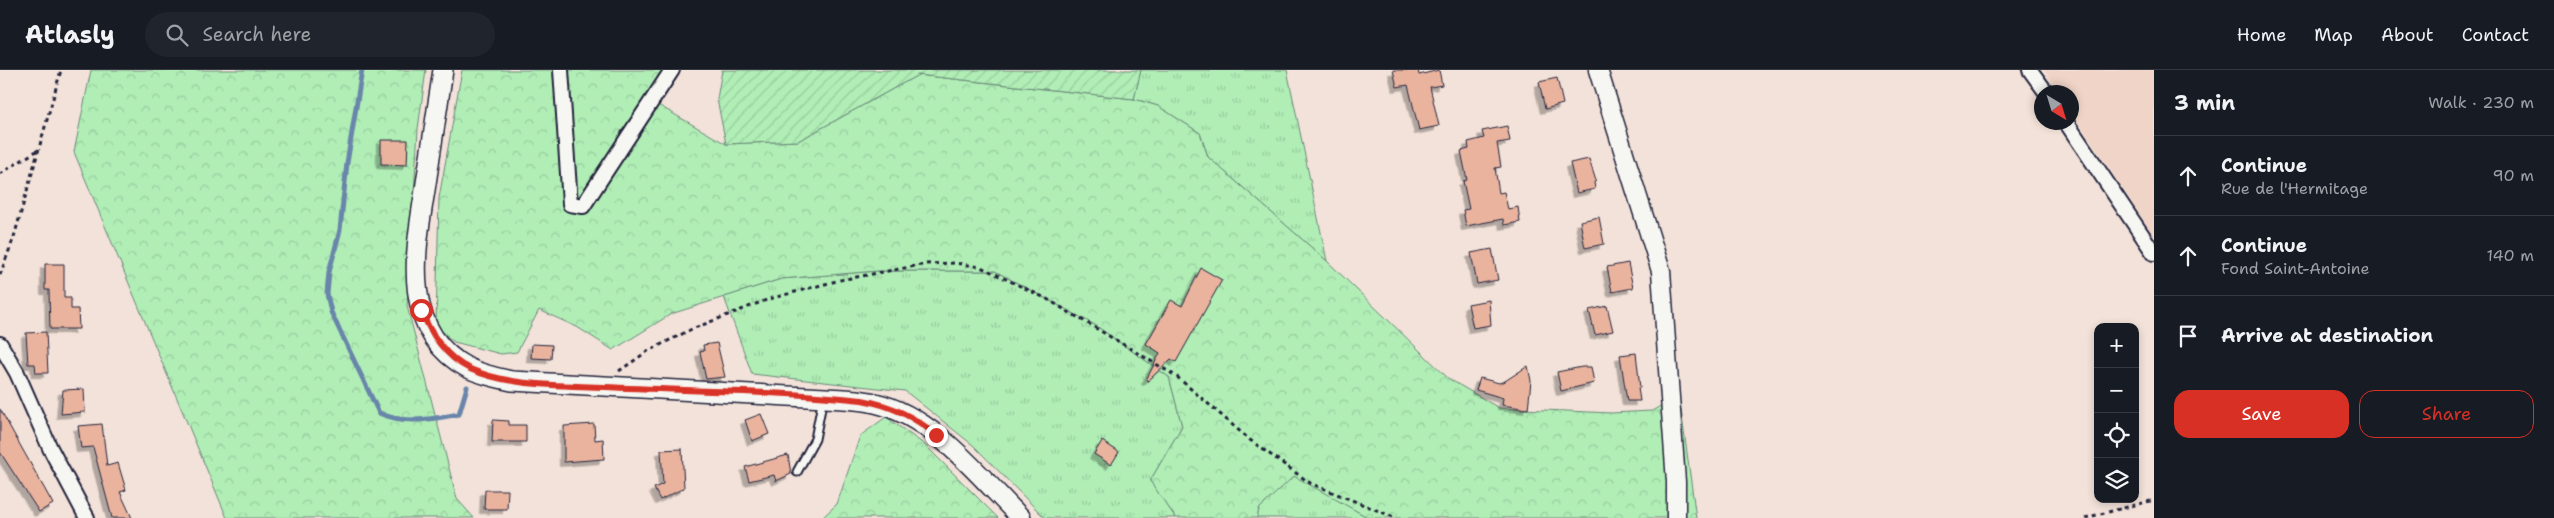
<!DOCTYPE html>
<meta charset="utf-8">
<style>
:root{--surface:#171b24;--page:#20242c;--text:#f1f3f6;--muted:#9ea1a6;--line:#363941;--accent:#d93025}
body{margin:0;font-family:"Shantell Sans",sans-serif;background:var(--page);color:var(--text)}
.controls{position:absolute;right:15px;bottom:15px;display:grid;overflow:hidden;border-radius:10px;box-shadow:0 2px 8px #0003}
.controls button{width:45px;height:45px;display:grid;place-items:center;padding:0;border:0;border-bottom:1px solid var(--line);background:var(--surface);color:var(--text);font:25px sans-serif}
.compass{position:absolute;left:2034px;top:15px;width:45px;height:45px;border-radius:50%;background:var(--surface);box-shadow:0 2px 8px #0003;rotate:142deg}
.stop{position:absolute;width:15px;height:15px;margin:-11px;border:4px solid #d93025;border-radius:50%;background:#fff}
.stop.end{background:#d93025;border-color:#fff;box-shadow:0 1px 5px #0008}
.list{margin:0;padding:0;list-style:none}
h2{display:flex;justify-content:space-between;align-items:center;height:65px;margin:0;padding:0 20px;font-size:21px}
h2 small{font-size:16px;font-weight:400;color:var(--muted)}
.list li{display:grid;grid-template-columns:32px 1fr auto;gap:15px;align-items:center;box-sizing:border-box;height:80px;padding:0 20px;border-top:1px solid var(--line)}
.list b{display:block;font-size:19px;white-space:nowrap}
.list p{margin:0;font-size:16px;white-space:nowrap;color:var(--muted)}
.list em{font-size:16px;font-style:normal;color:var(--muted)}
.actions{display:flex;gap:10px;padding:15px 20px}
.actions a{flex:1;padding:11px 0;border:1px solid var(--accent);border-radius:15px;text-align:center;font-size:18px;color:var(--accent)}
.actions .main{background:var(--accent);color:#fff}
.icon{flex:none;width:28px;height:28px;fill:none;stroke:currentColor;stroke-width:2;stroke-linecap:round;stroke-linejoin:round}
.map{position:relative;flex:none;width:2154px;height:448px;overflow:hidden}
header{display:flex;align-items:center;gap:30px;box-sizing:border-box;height:70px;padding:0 25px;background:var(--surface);border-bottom:1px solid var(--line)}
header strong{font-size:24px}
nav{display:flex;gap:28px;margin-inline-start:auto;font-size:18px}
.search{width:350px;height:45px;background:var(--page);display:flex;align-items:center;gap:12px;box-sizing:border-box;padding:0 18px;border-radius:28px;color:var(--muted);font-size:19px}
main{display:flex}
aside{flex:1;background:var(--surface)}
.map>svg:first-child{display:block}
.built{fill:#f0d4c7}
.grass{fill:url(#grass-tufts);stroke:#698878}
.forest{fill:url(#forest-crowns);stroke:#698878}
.garden{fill:url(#garden-furrows);stroke:#698878}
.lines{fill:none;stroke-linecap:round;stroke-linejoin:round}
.stream{stroke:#6986aa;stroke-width:5}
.building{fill:#eab39e;stroke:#22223b;filter:url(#shadow)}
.service-casing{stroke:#22223b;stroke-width:11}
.minor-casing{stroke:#22223b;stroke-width:18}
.tertiary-casing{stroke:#22223b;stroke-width:21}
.secondary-casing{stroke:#22223b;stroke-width:22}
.path{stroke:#22223b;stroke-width:3;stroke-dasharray:4 4;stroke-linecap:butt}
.service{stroke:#f6f6f2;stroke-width:7}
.minor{stroke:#f6f6f2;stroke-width:14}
.tertiary{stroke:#f6f6f2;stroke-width:18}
.secondary{stroke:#f6f6f2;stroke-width:19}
.route{stroke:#d93025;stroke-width:6}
</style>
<header>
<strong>Atlasly</strong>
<div class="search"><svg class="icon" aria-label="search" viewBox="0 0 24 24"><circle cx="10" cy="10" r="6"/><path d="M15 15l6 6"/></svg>Search here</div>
<nav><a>Home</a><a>Map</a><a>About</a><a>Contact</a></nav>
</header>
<main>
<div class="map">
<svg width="2154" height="448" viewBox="0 0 2154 448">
<defs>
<pattern id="grass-tufts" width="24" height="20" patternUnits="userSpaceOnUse" patternTransform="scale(1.25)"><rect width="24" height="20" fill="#b0eeb6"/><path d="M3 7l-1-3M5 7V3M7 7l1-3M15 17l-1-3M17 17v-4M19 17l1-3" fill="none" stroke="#97cc9d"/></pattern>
<pattern id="forest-crowns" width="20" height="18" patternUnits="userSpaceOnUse" patternTransform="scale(1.25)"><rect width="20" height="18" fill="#b0eeb6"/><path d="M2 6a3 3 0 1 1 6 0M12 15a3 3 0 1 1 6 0" fill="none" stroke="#97cc9d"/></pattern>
<pattern id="garden-furrows" width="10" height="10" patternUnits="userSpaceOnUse" patternTransform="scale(1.25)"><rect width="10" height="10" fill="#b0eeb6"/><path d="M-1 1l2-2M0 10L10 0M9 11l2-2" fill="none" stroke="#97cc9d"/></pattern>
<filter id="shadow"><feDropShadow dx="-4.5" dy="4.5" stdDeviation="0" flood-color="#0004"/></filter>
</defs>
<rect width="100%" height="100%" fill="#f2e2d9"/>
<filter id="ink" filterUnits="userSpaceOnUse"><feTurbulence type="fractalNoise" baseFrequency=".02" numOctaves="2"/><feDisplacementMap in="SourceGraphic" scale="10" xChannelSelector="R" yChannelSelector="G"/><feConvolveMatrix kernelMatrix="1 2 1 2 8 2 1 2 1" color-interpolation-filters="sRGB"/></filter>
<g filter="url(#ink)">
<polygon class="built" points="2044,0 2154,0 2154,166 2072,42 2072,22 2059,22"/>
<g class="grass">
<polygon points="1141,0 1287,0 1327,191 1208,87 1200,63 1158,36 1134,29"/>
<polygon points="877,201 995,201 1095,255 1169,307 1182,356 1150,411 1176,448 1045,448 974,376 905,321 752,304 724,227 781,209"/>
<polygon points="1294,405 1369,448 1257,448 1259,439"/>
</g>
<g class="forest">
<polygon points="91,0 426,0 418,59 407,236 457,429 474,448 227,448 74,82"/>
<polygon points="462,0 665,0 646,28 726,74 798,71 918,5 1134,29 1158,36 1200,63 1208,87 1327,191 1449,309 1499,338 1611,343 1652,341 1679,325 1696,448 1369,448 1294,406 1259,439 1257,448 1176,448 1150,411 1182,356 1169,307 1095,255 995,201 877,201 781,209 671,244 613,280 577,257 539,240 517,282 501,284 454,272 436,257 439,128"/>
<polygon points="886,347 925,375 998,448 822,448 837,434 860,366"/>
</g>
<polygon class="garden" points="722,0 1141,0 1134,29 918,5 798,71 726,74 717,29"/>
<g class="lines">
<path class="stream" d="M362,0l-15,93 -7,67 -11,42 -2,22 4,18 48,101c27,12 52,6 80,1l8,-27"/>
</g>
<g class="building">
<polygon points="1393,0 1418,0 1419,5 1439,0 1442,15 1430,17 1439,56 1419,60 1408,15 1397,17"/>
<polygon points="1557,8 1563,34 1545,39 1539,12"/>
<polygon points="1507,56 1510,71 1497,73 1501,97 1495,98 1499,123 1504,122 1508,139 1518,137 1520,152 1504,155 1503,149 1466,156 1463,140 1469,139 1463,111 1467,110 1461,81 1469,79 1468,72 1484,68 1482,61"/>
<polygon points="381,70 408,70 407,95 381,94"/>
<polygon points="1589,89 1596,111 1594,112 1595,119 1577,123 1570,93"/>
<polygon points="1599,147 1604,174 1585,178 1580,151"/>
<polygon points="1492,179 1498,210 1477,214 1471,183"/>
<polygon points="1628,193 1633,218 1612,222 1607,197"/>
<polygon points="45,194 64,194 64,228 71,228 71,239 78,239 79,259 50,259 49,220 45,220"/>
<polygon points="1201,198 1222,210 1176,292 1171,289 1148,311 1146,310 1160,283 1146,274 1171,230 1182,236"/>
<polygon points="1489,230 1491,255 1473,258 1468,234"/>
<polygon points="1607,236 1613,261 1595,265 1589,240"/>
<polygon points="46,262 48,303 36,303 35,294 28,294 26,263"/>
<polygon points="717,273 725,307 706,309 700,282 704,281 703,275"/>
<polygon points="532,274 552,275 551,289 531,288"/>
<polygon points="1636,283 1640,318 1638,318 1640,331 1627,331 1620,285"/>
<polygon points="1528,296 1531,311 1528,339 1502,335 1503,328 1476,320 1480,308 1499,313 1505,311"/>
<polygon points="1582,297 1591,297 1594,313 1561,321 1557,302"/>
<polygon points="84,319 85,342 61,344 63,320"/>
<polygon points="0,339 53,434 39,442 0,382"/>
<polygon points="761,344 769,364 752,371 745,350"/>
<polygon points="493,350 509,351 509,355 526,355 526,372 492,372"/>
<polygon points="102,354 107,396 118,393 126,420 120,422 132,448 112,448 93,377 81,378 78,356"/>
<polygon points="594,354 595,370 603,369 604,389 564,392 564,356"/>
<polygon points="1102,371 1119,382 1111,395 1094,384"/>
<polygon points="682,379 684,418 660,430 654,418 663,414 661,380"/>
<polygon points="788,385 791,404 776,411 774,405 749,411 745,397"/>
<polygon points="485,420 508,420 507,439 484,439"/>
</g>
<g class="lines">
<defs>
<polyline id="service" points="797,402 815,369 823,328"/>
<g id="minor">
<polyline points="561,0 570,134 583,136 672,0"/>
<polyline points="2030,0 2046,22"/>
<polyline points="2066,52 2154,183"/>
<polyline points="0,274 17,303 50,378 87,448"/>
</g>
<polyline id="tertiary" points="1598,0 1661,201 1676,412 1676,448"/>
<path id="secondary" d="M443,0c-6,40 -12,80 -18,120 -10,62 -25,142 43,178 14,7 30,10 44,13l313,17c17,1 34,1 50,5 58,13 105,74 146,115"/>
</defs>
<use href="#service" class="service-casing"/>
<use href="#minor" class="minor-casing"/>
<use href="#tertiary" class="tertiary-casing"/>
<use href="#secondary" class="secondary-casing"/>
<g class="path">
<polyline points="0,104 38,80"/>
<polyline points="0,205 14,167 61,0"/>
<polyline points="619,301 648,281 692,259 769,229 840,210 926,194 955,193 981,197 1047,229 1176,306 1250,370 1310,413 1396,448"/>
<polyline points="2085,448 2154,430"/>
</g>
<use href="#service" class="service"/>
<use href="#minor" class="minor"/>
<use href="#tertiary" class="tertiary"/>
<use href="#secondary" class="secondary"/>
</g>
</g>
<g class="lines" filter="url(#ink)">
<path class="route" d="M421,240c9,23 25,48 49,59 41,18 91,16 135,18 85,4 172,4 257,13 28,5 53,17 74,35"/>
</g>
</svg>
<div class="controls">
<button>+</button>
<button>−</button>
<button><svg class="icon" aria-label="locate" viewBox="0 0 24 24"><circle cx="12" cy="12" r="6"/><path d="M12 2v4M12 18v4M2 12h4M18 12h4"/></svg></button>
<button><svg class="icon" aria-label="layers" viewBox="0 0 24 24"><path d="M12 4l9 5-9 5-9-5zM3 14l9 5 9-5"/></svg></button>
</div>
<svg class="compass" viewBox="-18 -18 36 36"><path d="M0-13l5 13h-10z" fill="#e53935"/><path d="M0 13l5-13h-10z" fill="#9ea1a6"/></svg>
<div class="stop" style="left:421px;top:240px"></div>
<div class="stop end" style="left:936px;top:365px"></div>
</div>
<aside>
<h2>3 min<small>Walk · 230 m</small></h2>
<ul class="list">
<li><svg class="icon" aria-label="ahead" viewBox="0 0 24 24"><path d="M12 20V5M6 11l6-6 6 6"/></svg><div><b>Continue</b><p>Rue de l'Hermitage</p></div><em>90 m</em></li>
<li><svg class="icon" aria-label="ahead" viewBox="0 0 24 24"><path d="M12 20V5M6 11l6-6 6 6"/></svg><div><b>Continue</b><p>Fond Saint-Antoine</p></div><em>140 m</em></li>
<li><svg class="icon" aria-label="arrive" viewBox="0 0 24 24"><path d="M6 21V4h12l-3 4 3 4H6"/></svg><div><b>Arrive at destination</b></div></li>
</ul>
<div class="actions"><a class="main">Save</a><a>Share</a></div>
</aside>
</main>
